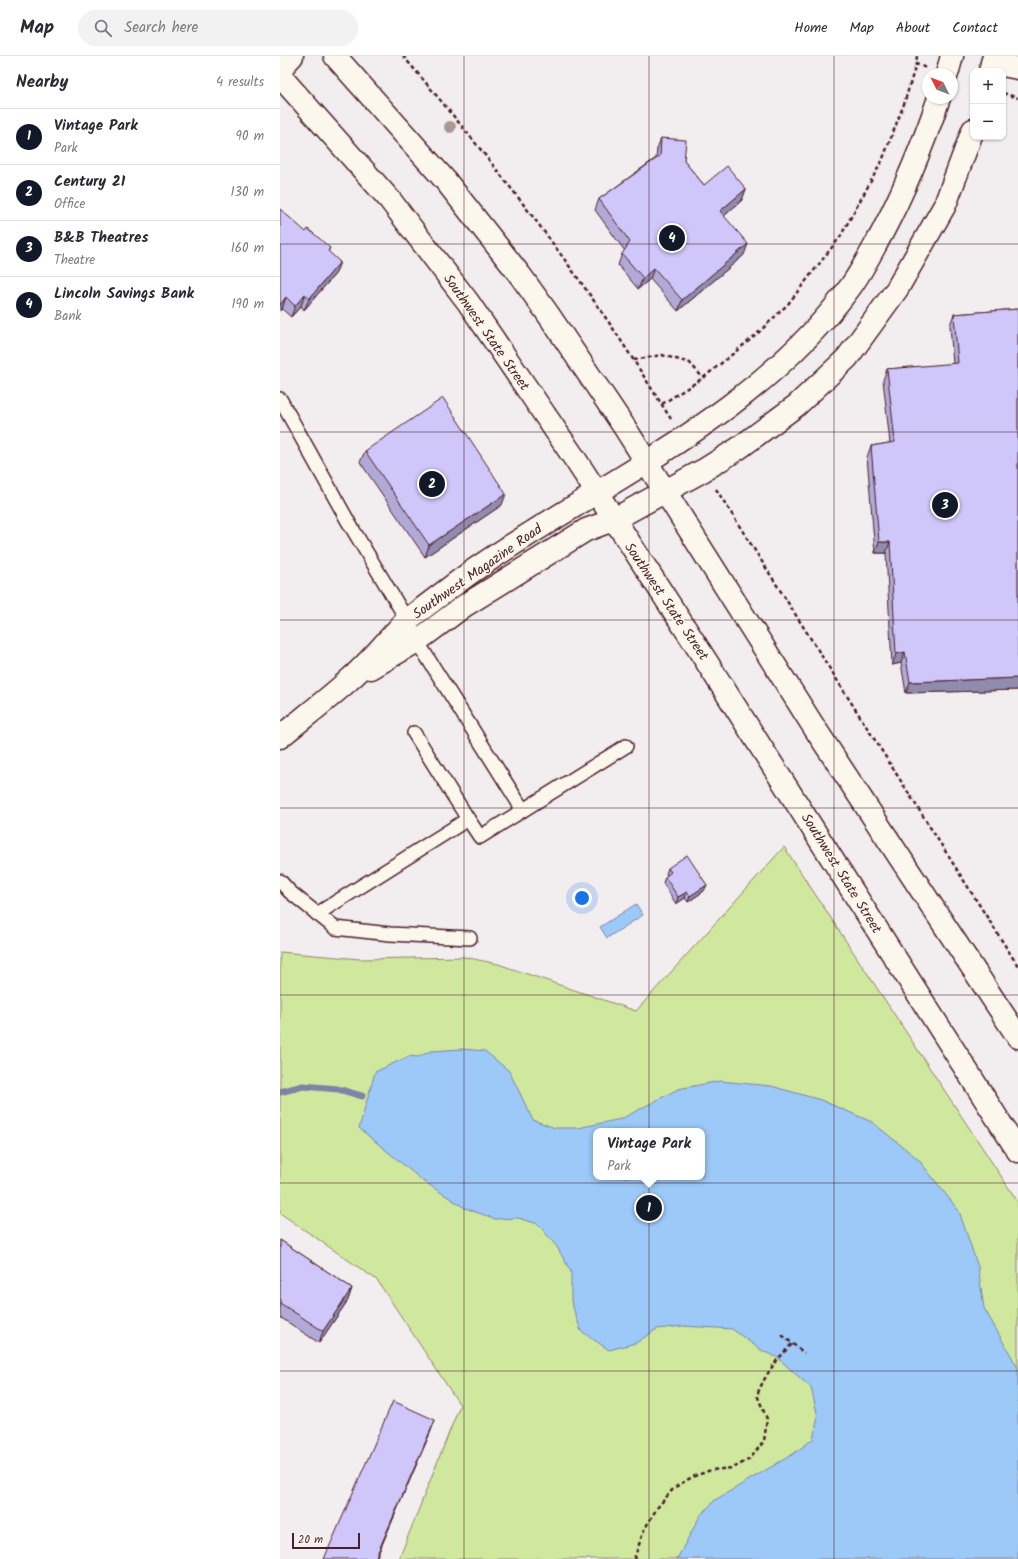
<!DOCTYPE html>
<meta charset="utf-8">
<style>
:root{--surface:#fff;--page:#f2f2f3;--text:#2b2b33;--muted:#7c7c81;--line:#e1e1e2;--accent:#111827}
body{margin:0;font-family:Kalam,sans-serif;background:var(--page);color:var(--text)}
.controls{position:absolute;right:12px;top:12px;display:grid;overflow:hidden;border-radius:8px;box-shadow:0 1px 3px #0004}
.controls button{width:36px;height:36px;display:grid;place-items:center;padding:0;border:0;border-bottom:1px solid var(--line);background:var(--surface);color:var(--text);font:20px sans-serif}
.compass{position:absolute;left:642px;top:12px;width:36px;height:36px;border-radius:50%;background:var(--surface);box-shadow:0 1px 3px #0004;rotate:312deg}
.scale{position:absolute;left:12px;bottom:10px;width:68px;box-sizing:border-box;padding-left:4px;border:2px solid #4a1f2b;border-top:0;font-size:11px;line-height:14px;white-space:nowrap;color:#4a1f2b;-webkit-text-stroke:3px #fbf7ec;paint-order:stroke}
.you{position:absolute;left:302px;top:842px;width:14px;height:14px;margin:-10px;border:3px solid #fff;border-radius:50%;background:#1a73e8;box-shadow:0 0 0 6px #1a73e833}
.badge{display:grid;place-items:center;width:26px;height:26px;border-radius:50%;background:var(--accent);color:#fff;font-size:13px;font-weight:700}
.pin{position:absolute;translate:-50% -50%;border:2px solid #fff;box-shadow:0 1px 4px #0006}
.popup{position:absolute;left:313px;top:1072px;width:112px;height:52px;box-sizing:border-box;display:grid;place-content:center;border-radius:8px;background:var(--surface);filter:drop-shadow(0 1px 3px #0005);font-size:13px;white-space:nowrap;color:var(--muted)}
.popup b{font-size:15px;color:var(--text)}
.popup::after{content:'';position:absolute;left:50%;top:100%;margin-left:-8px;border:8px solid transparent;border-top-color:var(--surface)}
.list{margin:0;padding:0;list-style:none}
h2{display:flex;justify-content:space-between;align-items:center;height:52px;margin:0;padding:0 16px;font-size:17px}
h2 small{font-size:13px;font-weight:400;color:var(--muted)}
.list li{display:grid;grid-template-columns:26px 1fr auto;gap:12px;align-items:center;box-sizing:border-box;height:56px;padding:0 16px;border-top:1px solid var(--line)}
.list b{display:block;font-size:15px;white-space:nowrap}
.list p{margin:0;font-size:13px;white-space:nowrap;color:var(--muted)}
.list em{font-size:13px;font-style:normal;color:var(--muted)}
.icon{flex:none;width:22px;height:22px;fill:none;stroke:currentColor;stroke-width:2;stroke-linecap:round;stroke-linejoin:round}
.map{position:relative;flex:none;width:738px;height:1503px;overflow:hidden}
header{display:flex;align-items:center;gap:24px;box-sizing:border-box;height:56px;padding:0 20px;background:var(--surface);border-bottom:1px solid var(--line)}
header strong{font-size:19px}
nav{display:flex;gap:22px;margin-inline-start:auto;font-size:14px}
.search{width:280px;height:36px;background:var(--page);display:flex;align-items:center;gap:10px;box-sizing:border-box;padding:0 14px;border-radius:22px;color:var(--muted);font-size:15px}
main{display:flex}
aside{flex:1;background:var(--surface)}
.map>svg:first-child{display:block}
.green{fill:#d0e89e;stroke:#8d8464;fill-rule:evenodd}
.water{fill:#9cc9f7;stroke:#7b85a5;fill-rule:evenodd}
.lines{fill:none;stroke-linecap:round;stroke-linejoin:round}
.stream{stroke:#7b85a5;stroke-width:7}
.lane-casing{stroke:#4a1f2b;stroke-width:16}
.street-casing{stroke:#4a1f2b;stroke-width:25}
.secondary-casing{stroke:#4a1f2b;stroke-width:25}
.path{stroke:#4a1f2b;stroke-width:2.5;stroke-dasharray:4 3;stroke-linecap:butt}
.lane{stroke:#fbf7ec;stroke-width:13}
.street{stroke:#fbf7ec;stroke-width:22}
.secondary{stroke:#fbf7ec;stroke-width:22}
.tree{fill:#a89793}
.wall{fill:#b2aad6;stroke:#4a1f2b}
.shaded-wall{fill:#918bae;stroke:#4a1f2b}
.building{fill:#cfc6f9;stroke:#4a1f2b}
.grid{fill:none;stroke:#4a1f2b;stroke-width:1;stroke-opacity:0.55}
.labels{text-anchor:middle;stroke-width:3;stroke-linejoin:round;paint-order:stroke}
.street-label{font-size:14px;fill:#4a1f2b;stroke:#fbf7ec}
</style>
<header>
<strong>Map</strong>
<div class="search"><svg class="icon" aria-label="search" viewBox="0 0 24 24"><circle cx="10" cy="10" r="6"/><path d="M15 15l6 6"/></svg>Search here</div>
<nav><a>Home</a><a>Map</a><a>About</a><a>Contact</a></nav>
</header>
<main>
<aside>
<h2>Nearby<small>4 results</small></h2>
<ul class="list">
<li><span class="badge">1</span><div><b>Vintage Park</b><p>Park</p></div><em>90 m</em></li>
<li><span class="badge">2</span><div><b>Century 21</b><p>Office</p></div><em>130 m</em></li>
<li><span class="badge">3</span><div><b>B&amp;B Theatres</b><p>Theatre</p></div><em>160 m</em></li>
<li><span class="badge">4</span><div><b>Lincoln Savings Bank</b><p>Bank</p></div><em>190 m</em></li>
</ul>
</aside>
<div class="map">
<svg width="738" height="1503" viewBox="0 0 738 1503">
<rect width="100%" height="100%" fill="#f2edef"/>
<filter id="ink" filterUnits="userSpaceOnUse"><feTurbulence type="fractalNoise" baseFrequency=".025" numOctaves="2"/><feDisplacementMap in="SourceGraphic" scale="8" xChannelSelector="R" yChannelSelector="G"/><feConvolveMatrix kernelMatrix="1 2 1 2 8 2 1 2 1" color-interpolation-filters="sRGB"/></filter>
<g filter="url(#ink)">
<path class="green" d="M504,791l234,355v357h-619l61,-154 -83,-125 -97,-67v-261l80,7 104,-2 34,7 138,47zM316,1075h106v46h-106z"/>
<g class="water">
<polygon points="356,848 363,859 327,882 320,871"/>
<path d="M182,993l23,2 24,20 24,49 22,8h23l43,-9 57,-30 42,-8 51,5 50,14 51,22 46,37 41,52 19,56 6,41 34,60v191h-341l23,-43 15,-16 78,-46 20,-15 5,-22 -7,-29 -33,-30 -17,-8 -29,-21 -49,-3 -26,3 -21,14 -27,7 -28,-19 -10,-30v-29l-14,-25 -19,-23 -20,-6 -23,1 -30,-11 -42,-27 -64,-53 16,-56 34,-16 9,1 13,-6zM316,1075h106v46h-106z"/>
</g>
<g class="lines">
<polyline class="stream" points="0,1036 23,1030 58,1033 82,1040"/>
<defs>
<g id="lane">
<polyline points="0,343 69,467 127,564 137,585 243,754"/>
<polyline points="134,677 188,763"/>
<polyline points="0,825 10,836 55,872 110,878 190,882"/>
<polyline points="37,858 188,763 200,781 346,690"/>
</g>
<g id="street">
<polyline points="712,7 738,12"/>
<polyline points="0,13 12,0"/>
</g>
<g id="secondary">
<polyline points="55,0 165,124 240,219 268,258 345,372 532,668 738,981"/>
<polyline points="710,15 714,0"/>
<polyline points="667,18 672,0"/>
<polyline points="0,20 110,144 188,246 295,403 414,586 738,1095"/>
<polyline points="91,612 137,585 184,550 306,474 333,464 424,414 459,392 517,349 567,302 617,233 665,149 693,74"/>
<path d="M0,681c23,-19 47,-37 69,-57 20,-17 37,-39 56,-58 9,-8 20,-15 30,-23 15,-11 30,-23 45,-33 128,-87 278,-152 371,-280 12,-17 21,-35 31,-53 23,-44 41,-88 57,-135"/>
</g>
</defs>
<use href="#lane" class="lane-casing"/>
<use href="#street" class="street-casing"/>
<use href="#secondary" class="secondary-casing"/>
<g class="path">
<path d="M123,0c74,86 145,177 209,271 20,30 39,61 59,92"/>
<polyline points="637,0 636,8 646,12"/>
<polyline points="723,37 738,42"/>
<polyline points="354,304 382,299 410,307 423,322"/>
<polyline points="382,348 423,322 476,279 508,248 560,181 602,105 624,48 636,8"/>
<polyline points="436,433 738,910"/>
<polyline points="502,1279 524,1297"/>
<path d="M354,1503l10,-29 13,-22 17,-20 18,-11 19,-7 22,-2 17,-9 14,-18 3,-22 -10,-24c9,-22 19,-35 35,-51"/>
</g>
<use href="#lane" class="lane"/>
<use href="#street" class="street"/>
<use href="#secondary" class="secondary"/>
</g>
<circle class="tree" cx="170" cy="71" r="6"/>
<g class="wall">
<polygon points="381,82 404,105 424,129 466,133 462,144 444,160 464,199 398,255 370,223 358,233 338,209 342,198 345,195 315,154 319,143 376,102 377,93"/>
<polygon points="26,176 50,192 48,196 56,217 24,254 21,250 11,261 2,253"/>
<polygon points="738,253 738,634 626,637 621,607 612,609 606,497 595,497 587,401 591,390 610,387 603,324 607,313 673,308 670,269 674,258"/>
<polygon points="85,395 222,449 145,501 80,406"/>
<polygon points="388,812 424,835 408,846 405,842 396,848 383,827 385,821 387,820 386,818"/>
<polygon points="0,1184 72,1232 68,1244 39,1287 0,1261"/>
</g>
<g class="shaded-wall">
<polygon points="466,133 462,144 436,167 440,155"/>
<polygon points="468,188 464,199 398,255 402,244"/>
<polygon points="60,206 56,217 24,254 29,243"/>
<polygon points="374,212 370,223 358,233 363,222"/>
<polygon points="25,238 21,250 11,261 15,250"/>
<polygon points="6,241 2,253 0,255 0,249"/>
<polygon points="226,438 222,449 145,501 149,489"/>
<polygon points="599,486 610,486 606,497 595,497"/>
<polygon points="625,596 621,607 612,609 616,598"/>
<polygon points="738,622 738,634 626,637 630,626"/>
<polygon points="427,829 424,835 408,846 410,840"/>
<polygon points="407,836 405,842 396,848 398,841"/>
<polygon points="72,1232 68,1244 39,1287 43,1275"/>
<polygon points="155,1364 151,1375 96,1503 95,1503"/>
</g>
<g class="building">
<polygon points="381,82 406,84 404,105 424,129 447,110 466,133 440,155 468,188 402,244 374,212 363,222 342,198 350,186 319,143 380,100"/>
<polygon points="0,153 26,176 28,173 39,182 50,192 48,195 60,206 29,243 25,238 15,250 6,241 0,249"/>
<polygon points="738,253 738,622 630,626 625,596 616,598 610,486 599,486 591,390 615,386 607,313 678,307 674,258"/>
<polygon points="163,342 226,438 149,489 85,395"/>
<polygon points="407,799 427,829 410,840 407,836 398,841 385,821 391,816 388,812"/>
<polygon points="0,1184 72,1232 43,1275 0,1247"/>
<polygon points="113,1345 155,1364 95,1503 44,1503"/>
</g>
</g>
<path class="grid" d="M184,0v1503M369,0v1503M554,0v1503M0,188h738M0,376h738M0,564h738M0,752h738M0,939h738M0,1127h738M0,1315h738"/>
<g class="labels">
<g class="street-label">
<text transform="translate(207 276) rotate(55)" y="5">Southwest State Street</text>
<text transform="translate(197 515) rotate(-35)" y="5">Southwest Magazine Road</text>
<text transform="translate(387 545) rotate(56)" y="5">Southwest State Street</text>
<text transform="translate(562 817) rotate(58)" y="5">Southwest State Street</text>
</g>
</g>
</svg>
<div class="controls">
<button>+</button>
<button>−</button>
</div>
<svg class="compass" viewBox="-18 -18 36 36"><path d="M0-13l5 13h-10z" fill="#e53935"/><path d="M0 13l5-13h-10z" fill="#7c7c81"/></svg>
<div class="scale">20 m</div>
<div class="you"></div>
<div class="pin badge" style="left:369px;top:1152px">1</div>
<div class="popup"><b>Vintage Park</b>Park</div>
<div class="pin badge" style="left:152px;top:428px">2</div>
<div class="pin badge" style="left:665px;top:449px">3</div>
<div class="pin badge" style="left:392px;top:182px">4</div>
</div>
</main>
